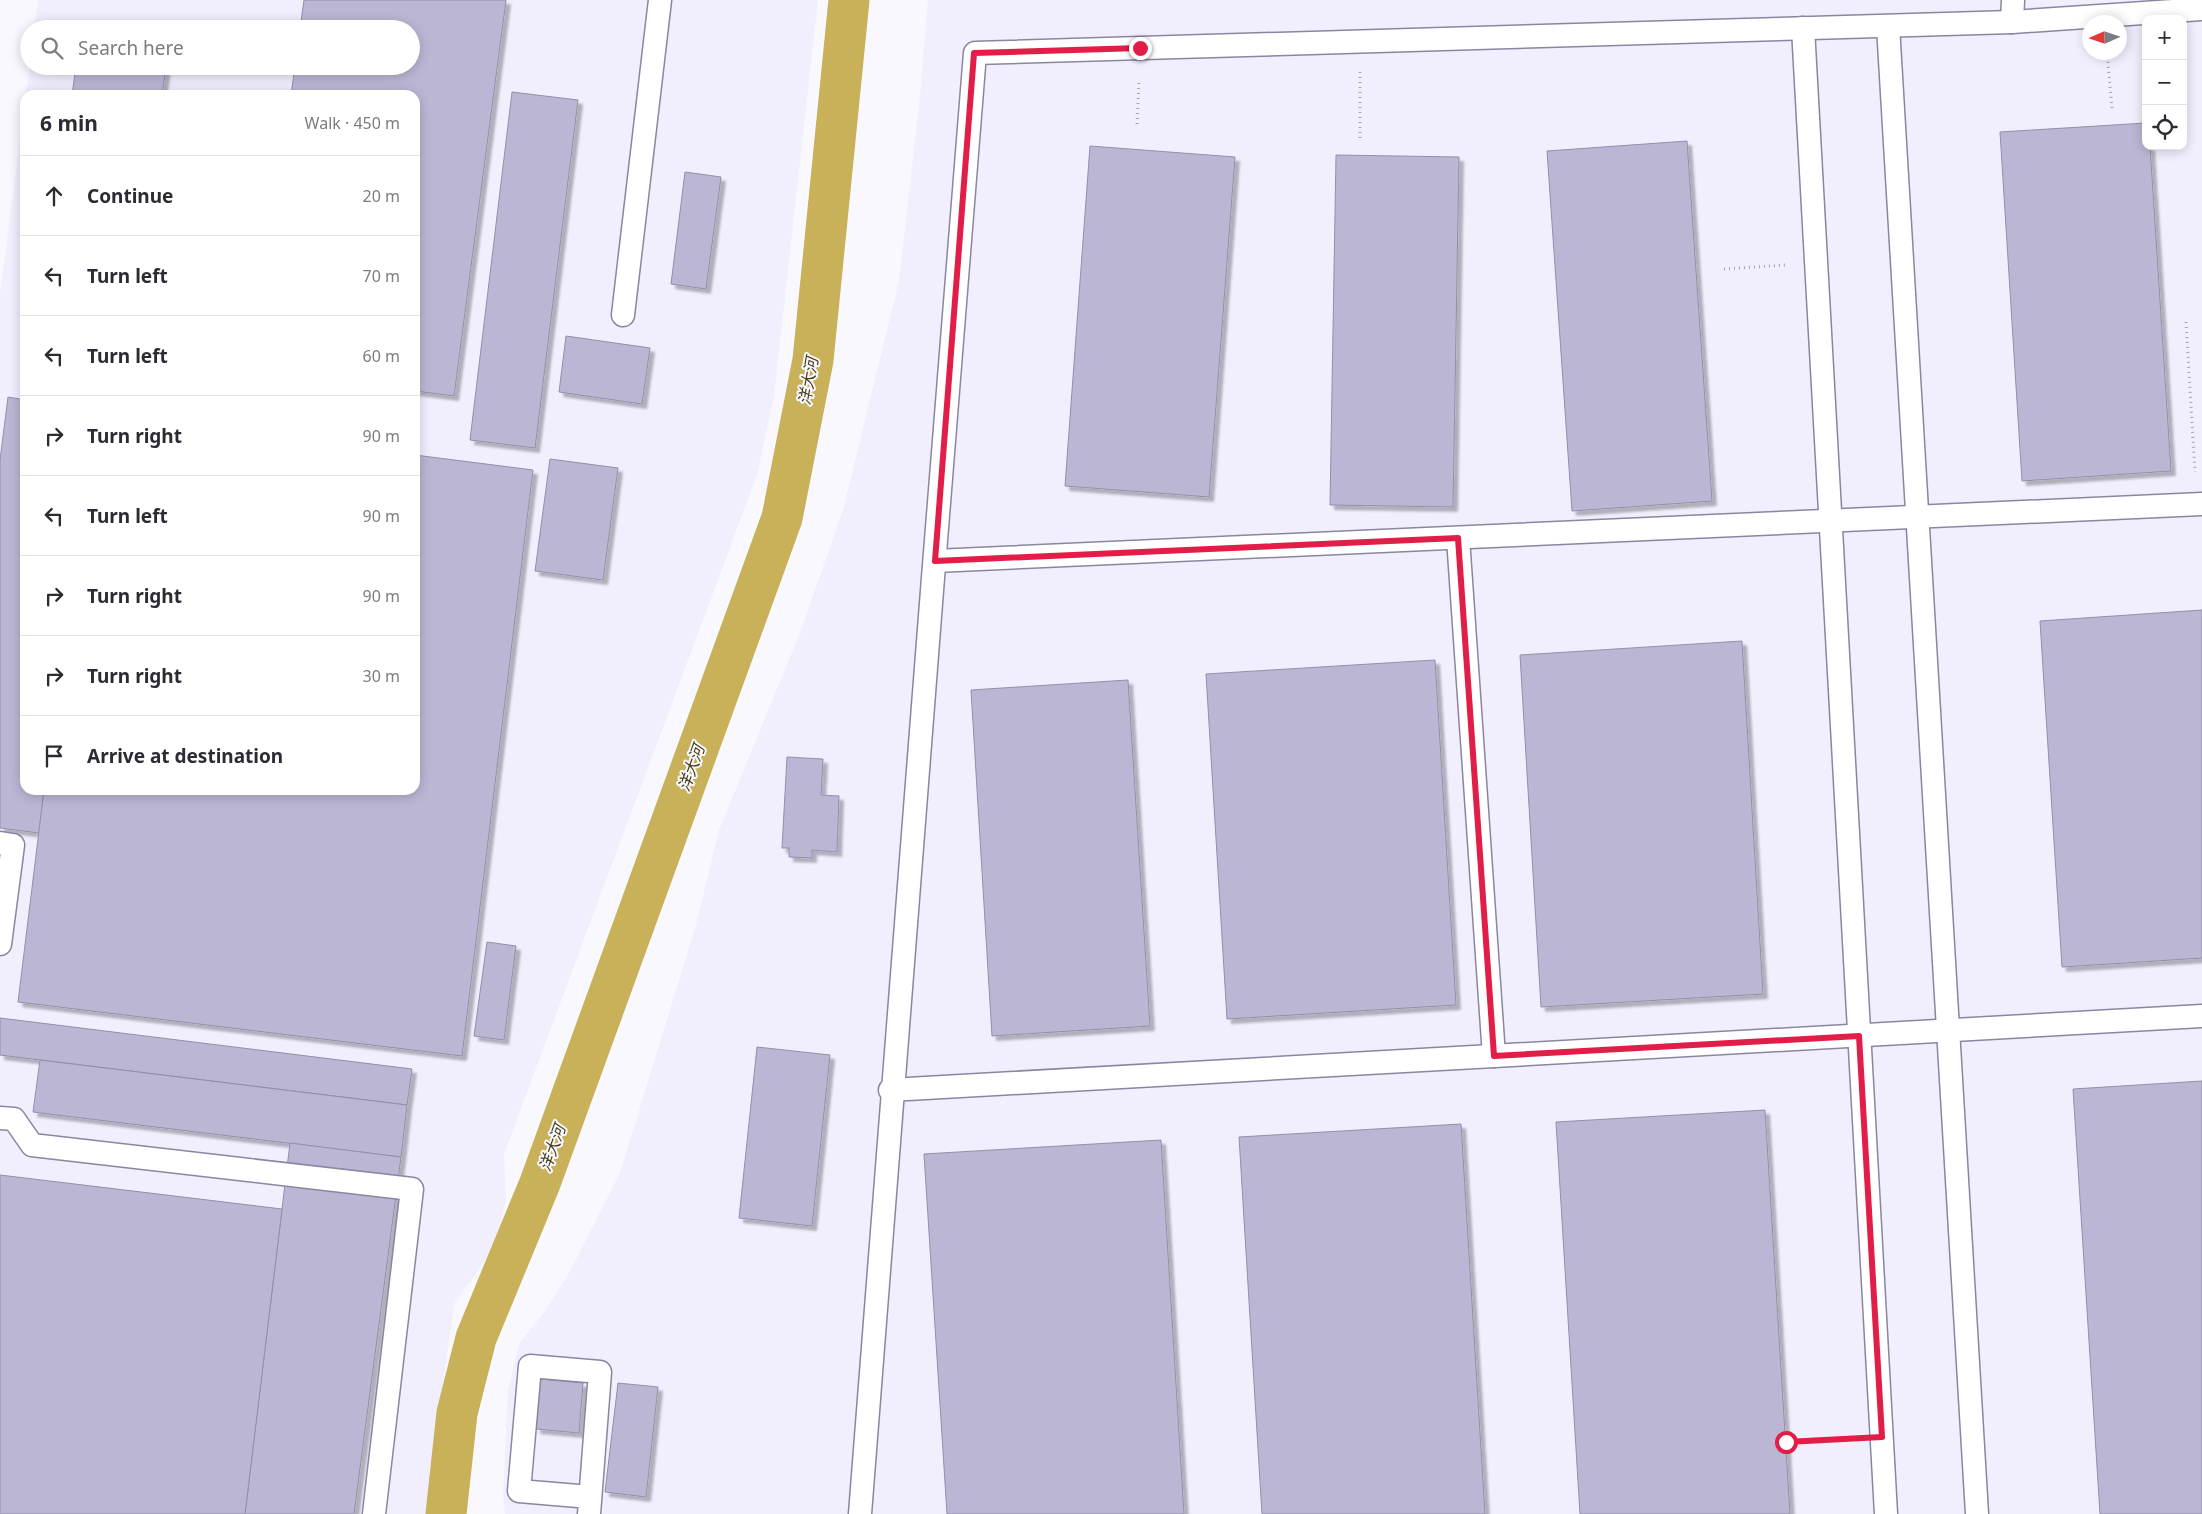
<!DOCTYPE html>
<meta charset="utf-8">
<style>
:root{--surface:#fff;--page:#f2f2f3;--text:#2b2b33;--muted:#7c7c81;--line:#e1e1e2}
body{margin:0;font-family:"Noto Sans","Noto Sans SC",sans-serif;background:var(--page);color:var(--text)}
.controls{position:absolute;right:15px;top:15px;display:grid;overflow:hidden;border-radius:10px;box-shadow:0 2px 12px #0003}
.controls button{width:45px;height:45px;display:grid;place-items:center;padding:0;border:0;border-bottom:1px solid var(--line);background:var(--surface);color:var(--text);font:25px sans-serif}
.compass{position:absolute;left:2082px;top:15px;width:45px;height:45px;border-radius:50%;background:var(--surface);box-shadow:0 2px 12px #0003;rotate:267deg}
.stop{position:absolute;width:15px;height:15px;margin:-11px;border:4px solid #e11d48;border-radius:50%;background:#fff}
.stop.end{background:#e11d48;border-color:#fff;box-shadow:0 1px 5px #0008}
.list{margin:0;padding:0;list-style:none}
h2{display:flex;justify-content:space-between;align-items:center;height:65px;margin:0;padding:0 20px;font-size:21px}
h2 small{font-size:16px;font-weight:400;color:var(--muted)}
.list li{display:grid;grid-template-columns:32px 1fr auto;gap:15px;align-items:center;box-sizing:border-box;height:80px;padding:0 20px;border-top:1px solid var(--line)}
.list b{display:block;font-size:19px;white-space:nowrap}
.list em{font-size:16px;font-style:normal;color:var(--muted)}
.icon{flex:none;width:28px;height:28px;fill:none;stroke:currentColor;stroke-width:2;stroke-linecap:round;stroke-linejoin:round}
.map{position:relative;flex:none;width:2202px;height:1514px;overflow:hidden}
.search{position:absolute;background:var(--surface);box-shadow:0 2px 12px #0003;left:20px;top:20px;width:400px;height:55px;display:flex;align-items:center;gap:12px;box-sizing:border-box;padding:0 18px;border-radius:28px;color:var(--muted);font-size:19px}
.panel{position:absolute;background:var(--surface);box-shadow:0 2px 12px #0003;left:20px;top:90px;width:400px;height:705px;border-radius:15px}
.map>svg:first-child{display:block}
.built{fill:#f1eefe;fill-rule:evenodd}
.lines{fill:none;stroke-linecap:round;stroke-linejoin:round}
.canal{stroke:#c8b159;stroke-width:41}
.building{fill:#bbb6d4;stroke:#948eab;filter:url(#shadow)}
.lane-casing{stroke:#8b85a1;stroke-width:25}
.path{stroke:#a4a3aa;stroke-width:3;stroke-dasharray:1 4;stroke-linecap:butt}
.lane{stroke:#fff;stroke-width:22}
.route{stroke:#e11d48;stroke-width:6}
.labels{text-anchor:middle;stroke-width:4;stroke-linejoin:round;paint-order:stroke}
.water-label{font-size:16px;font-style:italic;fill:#453b15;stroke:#f9f8fe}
</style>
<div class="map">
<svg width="2202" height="1514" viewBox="0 0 2202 1514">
<defs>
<filter id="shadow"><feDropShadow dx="4.5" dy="4.5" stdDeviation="1" flood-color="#0004"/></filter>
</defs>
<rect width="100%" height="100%" fill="#f9f8fe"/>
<g class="built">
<polygon points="38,0 818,0 774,396 757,475 504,1154 506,1199 499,1231 484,1263 454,1304 425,1514 0,1514 0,294 25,101 25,790 415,790 415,95 26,95 30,66 411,66 411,29 34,29"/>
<path d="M928,0h1274v1514h-1697l-2,-20 5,-103 11,-47 24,-30 25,-39 52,-102 76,-248 23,-95 81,-197 43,-123 56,-229 21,-185zM2146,19h37v127h-37zM2090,22h30v30h-30z"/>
</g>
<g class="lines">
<polyline class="canal" points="446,1514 457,1413 476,1338 540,1183 782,518 813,360 849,0"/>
</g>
<g class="building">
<polygon points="304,0 506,0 454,396 415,391 415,95 291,95 295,66 411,66 411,29 300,29"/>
<polygon points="76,66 166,66 162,95 72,95"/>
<polygon points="512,92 578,100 535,448 470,440"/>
<polygon points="2146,123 2146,146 2150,146 2171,471 2022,481 2000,132"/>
<polygon points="1687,141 1712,501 1572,511 1547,151"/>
<polygon points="1090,146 1235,157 1209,497 1065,486"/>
<polygon points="1336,155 1459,157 1453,507 1330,505"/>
<polygon points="685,172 721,177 706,289 671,284"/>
<polygon points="566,336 650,348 642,404 559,392"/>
<polygon points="8,397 25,400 25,790 44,790 39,833 0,828 0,460"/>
<polygon points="415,455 533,470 462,1056 18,1002 44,790 415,790"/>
<polygon points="550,459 618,468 603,580 535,571"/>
<polygon points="2202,610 2202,958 2062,967 2040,621"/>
<polygon points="1742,641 1763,994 1541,1007 1520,655"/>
<polygon points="1435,660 1456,1005 1227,1019 1206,674"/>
<polygon points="1128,680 1150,1026 992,1036 971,690"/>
<polygon points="787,757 823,759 821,795 839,796 837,852 812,850 812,858 789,857 789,848 782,848"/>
<polygon points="487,942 516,946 504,1040 474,1036"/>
<polygon points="0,1018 412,1069 407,1105 0,1055"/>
<polygon points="757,1047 830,1055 812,1226 739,1218"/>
<polygon points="40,1060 407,1105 401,1157 33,1112"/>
<polygon points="2202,1081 2202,1514 2100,1514 2073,1089"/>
<polygon points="1765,1110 1790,1514 1580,1514 1556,1122"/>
<polygon points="1461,1124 1485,1514 1262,1514 1239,1137"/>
<polygon points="1161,1140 1184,1514 947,1514 924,1154"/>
<polygon points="290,1143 401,1157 354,1514 245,1514"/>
<polygon points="0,1175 282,1209 245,1514 0,1514"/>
<polygon points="540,1379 583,1383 579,1433 536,1429"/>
<polygon points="618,1383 658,1387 646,1497 605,1492"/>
</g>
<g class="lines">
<defs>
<g id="lane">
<polyline points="2012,22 2013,0"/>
<polyline points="1888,26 1977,1514"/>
<polyline points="1803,28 1886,1514"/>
<polyline points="623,315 660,0"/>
<polyline points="1458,538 1494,1056"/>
<polyline points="935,561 2202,504"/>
<polyline points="0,843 13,845 0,944"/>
<polyline points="890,1090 2202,1016"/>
<polyline points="0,1118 14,1119 32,1145 412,1189 374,1514"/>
<polyline points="589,1514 600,1372 530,1366 519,1491 590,1497"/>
<path d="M860,1514c35,-487 77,-974 115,-1461l1037,-31 190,-13"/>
</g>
</defs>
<use href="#lane" class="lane-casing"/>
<g class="path">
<polyline points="2107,52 2112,108"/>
<polyline points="1360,72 1360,139"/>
<polyline points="1137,124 1139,80"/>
<polyline points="1724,269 1785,265"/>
<polyline points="2186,322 2195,472"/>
<polyline points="1786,1442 1850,1438"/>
</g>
<use href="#lane" class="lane"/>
</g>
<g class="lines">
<polyline class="route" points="1140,48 974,53 935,561 1458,538 1494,1056 1859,1036 1882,1437 1786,1442"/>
</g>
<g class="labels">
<g class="water-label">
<text transform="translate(808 381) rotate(-80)" y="6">洋大河</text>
<text transform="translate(691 768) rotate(-70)" y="6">洋大河</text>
<text transform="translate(552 1148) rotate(-70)" y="6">洋大河</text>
</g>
</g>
</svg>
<div class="controls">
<button>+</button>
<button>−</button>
<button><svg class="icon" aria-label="locate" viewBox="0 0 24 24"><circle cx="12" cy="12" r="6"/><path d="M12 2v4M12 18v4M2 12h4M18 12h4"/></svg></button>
</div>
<svg class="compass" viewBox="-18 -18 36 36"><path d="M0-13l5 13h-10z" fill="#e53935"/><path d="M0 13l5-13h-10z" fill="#7c7c81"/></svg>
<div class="stop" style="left:1786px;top:1442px"></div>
<div class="stop end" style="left:1140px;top:48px"></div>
<div class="search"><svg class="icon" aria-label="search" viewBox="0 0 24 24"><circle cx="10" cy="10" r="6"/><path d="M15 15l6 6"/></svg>Search here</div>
<section class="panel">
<h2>6 min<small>Walk · 450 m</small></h2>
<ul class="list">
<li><svg class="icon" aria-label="ahead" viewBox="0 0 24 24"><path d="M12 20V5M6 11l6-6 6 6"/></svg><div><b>Continue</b></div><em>20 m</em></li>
<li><svg class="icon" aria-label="left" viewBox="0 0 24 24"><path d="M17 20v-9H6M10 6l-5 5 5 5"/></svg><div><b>Turn left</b></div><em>70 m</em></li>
<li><svg class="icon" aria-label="left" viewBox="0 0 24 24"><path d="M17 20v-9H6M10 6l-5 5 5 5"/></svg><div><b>Turn left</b></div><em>60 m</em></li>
<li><svg class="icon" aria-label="right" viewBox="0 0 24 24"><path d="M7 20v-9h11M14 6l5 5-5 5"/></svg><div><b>Turn right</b></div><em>90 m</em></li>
<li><svg class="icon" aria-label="left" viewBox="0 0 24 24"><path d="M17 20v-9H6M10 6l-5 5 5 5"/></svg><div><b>Turn left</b></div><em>90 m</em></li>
<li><svg class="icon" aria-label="right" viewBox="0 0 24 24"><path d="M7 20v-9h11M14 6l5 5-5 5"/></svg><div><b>Turn right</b></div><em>90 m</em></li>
<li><svg class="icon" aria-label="right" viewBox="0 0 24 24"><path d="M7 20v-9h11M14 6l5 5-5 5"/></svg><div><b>Turn right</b></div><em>30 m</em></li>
<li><svg class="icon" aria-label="arrive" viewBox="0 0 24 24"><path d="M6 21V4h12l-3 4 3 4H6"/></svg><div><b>Arrive at destination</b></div></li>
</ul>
</section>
</div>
